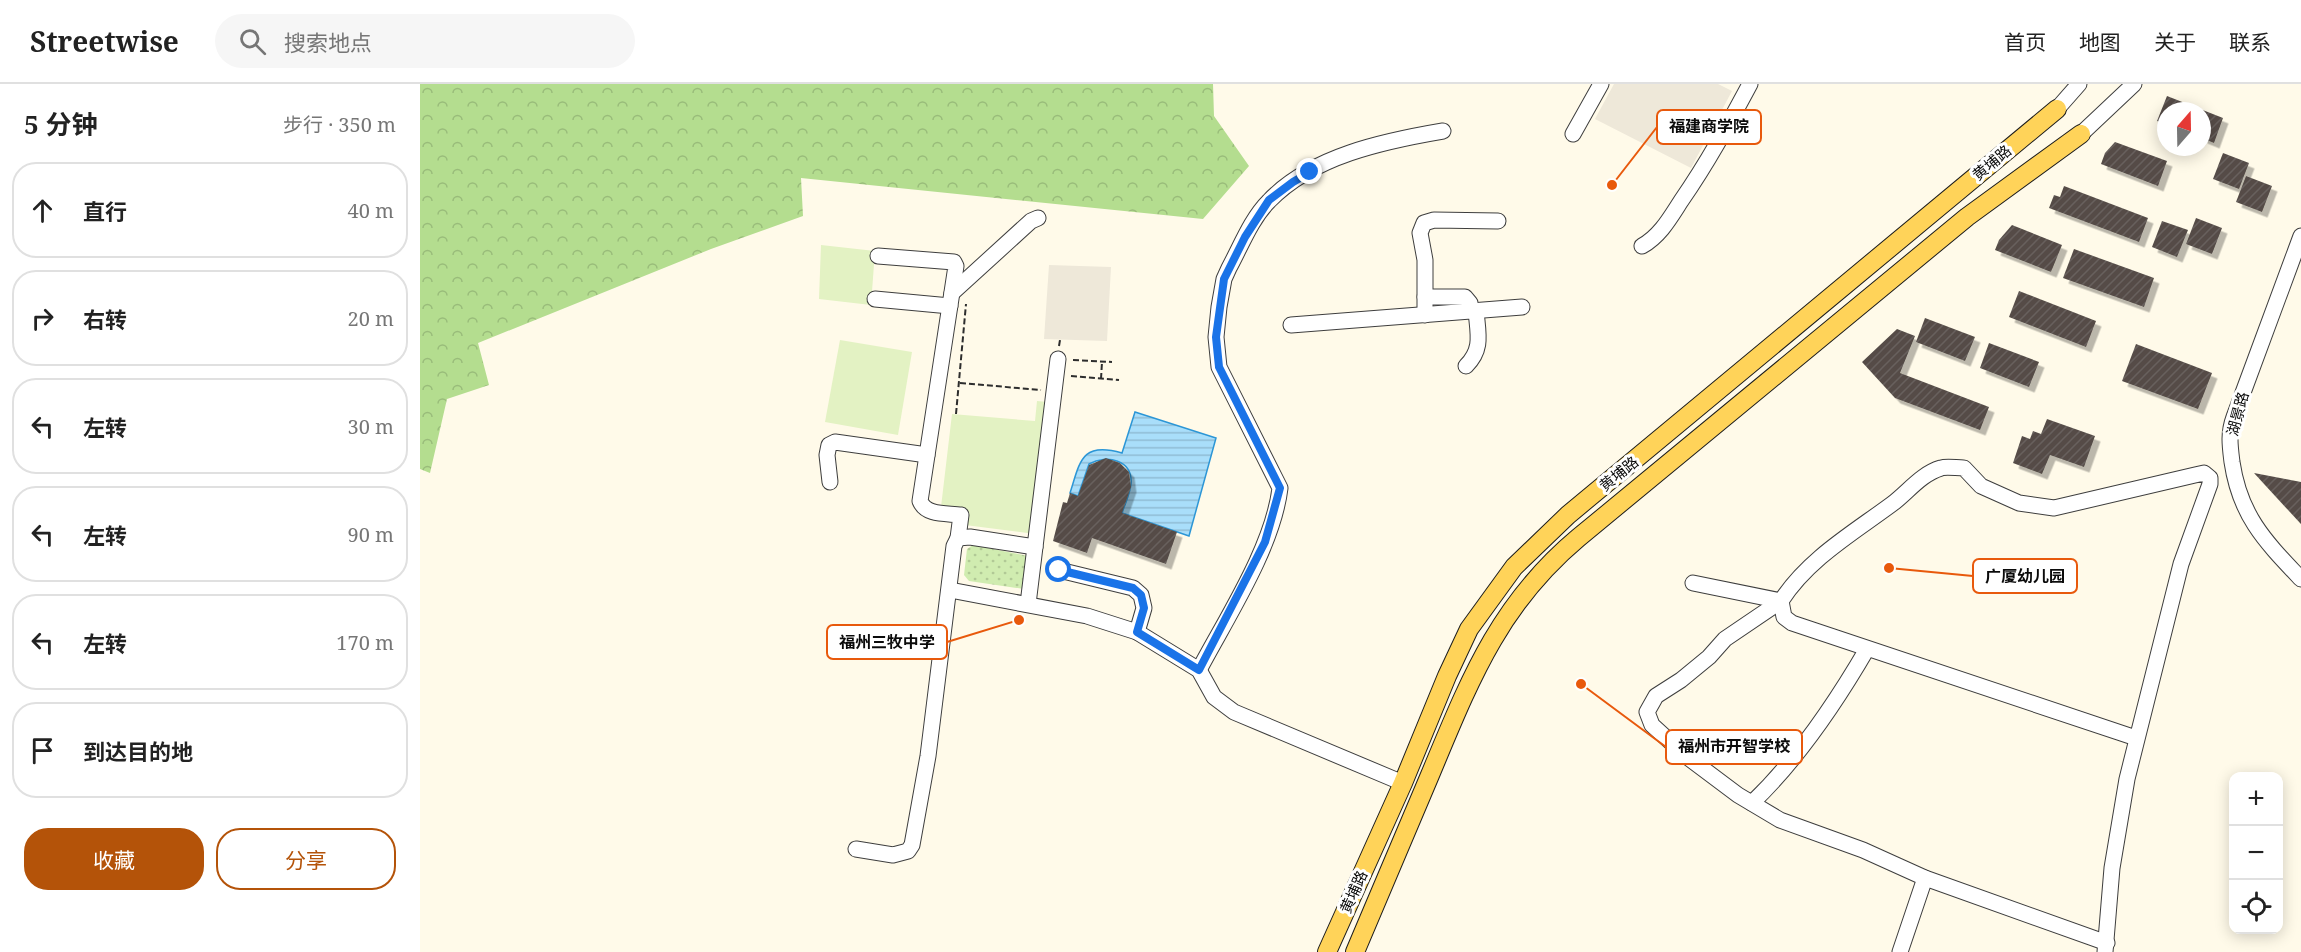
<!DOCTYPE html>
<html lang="zh">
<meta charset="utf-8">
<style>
:root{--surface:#fff;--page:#f6f6f6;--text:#222;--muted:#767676;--line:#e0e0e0;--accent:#b45309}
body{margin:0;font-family:"Noto Serif","Noto Sans SC",serif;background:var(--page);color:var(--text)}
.controls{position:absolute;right:18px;bottom:18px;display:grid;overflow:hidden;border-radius:12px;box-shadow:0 3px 15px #0003}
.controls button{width:54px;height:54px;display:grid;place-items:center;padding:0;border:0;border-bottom:2px solid var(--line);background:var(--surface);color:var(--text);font:30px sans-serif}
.compass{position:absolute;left:1737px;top:18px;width:54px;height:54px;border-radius:50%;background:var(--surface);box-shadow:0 3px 15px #0003;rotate:20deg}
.stop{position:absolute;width:18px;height:18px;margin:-14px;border:4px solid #1a73e8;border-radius:50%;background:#fff}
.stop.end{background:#1a73e8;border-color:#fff;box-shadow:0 2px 6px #0008}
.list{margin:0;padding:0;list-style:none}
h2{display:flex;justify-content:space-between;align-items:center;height:78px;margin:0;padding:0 24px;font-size:26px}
h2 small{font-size:20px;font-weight:400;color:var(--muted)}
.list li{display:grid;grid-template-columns:39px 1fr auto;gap:18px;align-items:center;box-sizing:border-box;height:96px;margin:0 12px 12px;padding:0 12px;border:2px solid var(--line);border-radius:24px}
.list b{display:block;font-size:22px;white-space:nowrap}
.list em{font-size:20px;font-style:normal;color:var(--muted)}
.actions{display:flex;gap:12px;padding:18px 24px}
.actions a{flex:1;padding:14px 0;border:2px solid var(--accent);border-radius:24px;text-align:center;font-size:21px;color:var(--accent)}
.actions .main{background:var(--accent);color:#fff}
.icon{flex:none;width:33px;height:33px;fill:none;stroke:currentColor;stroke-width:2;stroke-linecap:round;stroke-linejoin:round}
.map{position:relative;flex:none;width:1881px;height:868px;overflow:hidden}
header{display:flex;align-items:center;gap:36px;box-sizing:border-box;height:84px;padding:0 30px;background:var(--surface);border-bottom:2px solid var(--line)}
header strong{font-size:28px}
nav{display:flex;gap:33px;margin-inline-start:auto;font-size:21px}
.search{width:420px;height:54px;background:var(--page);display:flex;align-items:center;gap:15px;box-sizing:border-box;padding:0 21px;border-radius:33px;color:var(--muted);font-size:22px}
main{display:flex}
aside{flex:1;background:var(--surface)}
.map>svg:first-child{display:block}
.grass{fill:url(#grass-dots)}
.forest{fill:url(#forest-crowns)}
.pitch{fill:#e3f2c3}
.plaza{fill:#eee8d9}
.water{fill:url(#water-rules);stroke:#2c96d6;stroke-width:1.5}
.building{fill:url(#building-hatch);filter:url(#shadow)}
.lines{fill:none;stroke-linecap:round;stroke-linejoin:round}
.minor-casing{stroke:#3e3e3e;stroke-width:17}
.major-casing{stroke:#1c1c1c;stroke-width:20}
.path{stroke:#2d2d2d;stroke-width:2;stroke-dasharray:6 3;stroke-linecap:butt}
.minor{stroke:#fff;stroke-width:15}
.major{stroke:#ffd359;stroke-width:18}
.route{stroke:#1a73e8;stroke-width:8}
.labels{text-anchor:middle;stroke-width:6;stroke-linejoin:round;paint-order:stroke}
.street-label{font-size:15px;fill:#0b0b0b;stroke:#fff}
.leader{fill:none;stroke:#e8590c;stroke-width:2}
.callout-dot{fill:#e8590c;stroke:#fff;stroke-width:2}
.callout{fill:#fff;stroke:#e8590c;stroke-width:2}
.callout-label{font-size:16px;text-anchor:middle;font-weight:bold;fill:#0b0b0b}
</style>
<header>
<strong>Streetwise</strong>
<div class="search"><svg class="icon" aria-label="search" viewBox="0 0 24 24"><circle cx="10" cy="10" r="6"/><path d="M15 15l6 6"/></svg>搜索地点</div>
<nav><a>首页</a><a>地图</a><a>关于</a><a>联系</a></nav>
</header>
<main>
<aside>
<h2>5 分钟<small>步行 · 350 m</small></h2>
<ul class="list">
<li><svg class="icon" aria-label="ahead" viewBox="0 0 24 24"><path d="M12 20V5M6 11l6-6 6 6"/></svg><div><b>直行</b></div><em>40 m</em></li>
<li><svg class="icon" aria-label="right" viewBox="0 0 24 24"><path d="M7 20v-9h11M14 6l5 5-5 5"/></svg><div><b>右转</b></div><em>20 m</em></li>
<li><svg class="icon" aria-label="left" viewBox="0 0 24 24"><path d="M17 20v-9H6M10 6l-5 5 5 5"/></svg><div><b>左转</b></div><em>30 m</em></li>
<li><svg class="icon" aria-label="left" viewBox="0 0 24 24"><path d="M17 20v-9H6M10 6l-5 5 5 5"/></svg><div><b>左转</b></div><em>90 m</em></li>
<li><svg class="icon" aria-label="left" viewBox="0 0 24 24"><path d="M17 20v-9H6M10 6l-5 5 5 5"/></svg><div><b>左转</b></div><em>170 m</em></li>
<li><svg class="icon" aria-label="arrive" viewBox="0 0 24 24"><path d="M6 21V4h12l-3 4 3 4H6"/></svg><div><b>到达目的地</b></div></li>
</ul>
<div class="actions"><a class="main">收藏</a><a>分享</a></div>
</aside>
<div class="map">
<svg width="1881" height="868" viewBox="0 0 1881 868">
<defs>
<pattern id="grass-dots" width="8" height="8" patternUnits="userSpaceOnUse" patternTransform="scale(1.5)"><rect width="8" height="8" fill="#d0ecb0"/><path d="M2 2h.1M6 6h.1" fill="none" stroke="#b1c996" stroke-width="1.8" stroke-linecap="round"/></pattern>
<pattern id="forest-crowns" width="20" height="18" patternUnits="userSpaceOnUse" patternTransform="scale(1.5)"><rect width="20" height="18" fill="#b4dd8f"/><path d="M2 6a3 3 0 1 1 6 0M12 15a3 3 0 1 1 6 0" fill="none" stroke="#99bc7a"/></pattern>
<pattern id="water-rules" width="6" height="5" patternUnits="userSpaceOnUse" patternTransform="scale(1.5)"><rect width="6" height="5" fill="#a9defa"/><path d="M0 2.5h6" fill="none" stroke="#90bdd5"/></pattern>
<pattern id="building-hatch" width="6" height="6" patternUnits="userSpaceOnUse" patternTransform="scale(1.5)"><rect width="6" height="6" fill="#544c47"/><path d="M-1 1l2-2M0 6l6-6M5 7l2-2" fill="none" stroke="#68615d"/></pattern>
<filter id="shadow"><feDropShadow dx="5.5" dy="5.5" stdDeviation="0" flood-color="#0004"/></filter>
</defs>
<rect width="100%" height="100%" fill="#fffae9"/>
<polygon class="grass" points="553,461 608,472 604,505 549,497 544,491 547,465"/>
<polygon class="forest" points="0,0 793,0 794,32 829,82 783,135 381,94 383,132 291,165 58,259 69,301 27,315 10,389 0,385"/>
<g class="pitch">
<polygon points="401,161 455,167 451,221 399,215"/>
<polygon points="420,256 492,268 478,351 405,338"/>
<polygon points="617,317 628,318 615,450 545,441 521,423 532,330 615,337"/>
</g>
<g class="plaza">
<polygon points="1194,0 1298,0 1312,7 1271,84 1175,35"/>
<polygon points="629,181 691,183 687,257 624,255"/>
</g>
<path class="water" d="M715,328l81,26 -27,98 -67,-23c3,-9 8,-19 9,-29 2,-24 -24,-30 -42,-20l-11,32 -8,-3c10,-31 11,-52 52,-40z"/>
<g class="building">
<polygon points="1747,12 1803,34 1794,59 1782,54 1782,27 1746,27 1746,40 1737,37"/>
<polygon points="1695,58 1747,77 1738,102 1681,80 1685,69"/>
<polygon points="1803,69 1829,79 1819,105 1793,95"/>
<polygon points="1826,92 1852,102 1842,128 1816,118"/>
<polygon points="1644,102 1728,134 1719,158 1629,124 1634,111 1640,113"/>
<polygon points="1776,134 1802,144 1792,170 1766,160"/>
<polygon points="1742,137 1768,146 1757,173 1732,163"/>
<polygon points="1592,141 1642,161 1631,188 1575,166 1579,156"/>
<polygon points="1654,165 1734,194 1724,223 1643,194"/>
<polygon points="1599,207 1676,237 1666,263 1589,233"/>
<polygon points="1505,234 1555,253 1545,277 1496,258"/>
<polygon points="1477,245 1495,252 1480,289 1569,323 1560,346 1475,314 1442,278"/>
<polygon points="1569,259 1619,278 1609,303 1560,284"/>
<polygon points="1716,260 1792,289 1778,325 1702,297"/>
<polygon points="1627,335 1675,352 1664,383 1630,371 1622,390 1593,379 1602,352 1610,355 1613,347 1621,350"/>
<polygon points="686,374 700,379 709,388 711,403 702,429 757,448 746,480 672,454 667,469 633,457 643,418 647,419 650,409 658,412 669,381"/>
<polygon points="1834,389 1881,398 1881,440"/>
</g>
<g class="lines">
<defs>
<g id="minor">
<polyline points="1637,25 1659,0"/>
<polyline points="1153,50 1181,0"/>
<polyline points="1661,50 1714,0"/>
<path d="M1881,152l-67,181c-6,16 -4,29 -2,45 8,54 33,79 69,117"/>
<path d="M1222,162c18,-10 28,-28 39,-45 27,-39 47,-76 69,-117"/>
<path d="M458,172l76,6 2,4 -36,235c6,15 27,12 41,14l-3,23"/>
<polyline points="532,209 611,137 618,134"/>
<polyline points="1005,213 1045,213 1050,219 1051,227"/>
<polyline points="455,215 530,222"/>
<polyline points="1005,231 1005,176 1000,149 1004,139 1014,136 1078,137"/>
<polyline points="871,241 1102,223"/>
<path d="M1046,282c17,-17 12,-32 10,-55"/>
<polyline points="410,398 407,371 409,361 415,358 507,371"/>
<polyline points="639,486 713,504 721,511 724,524 717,548"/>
<polyline points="1273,499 1361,517"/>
<polyline points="530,506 667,532 717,548 779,586 794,613 814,628 983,699"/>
<polyline points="1361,517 1305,555 1289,573 1261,596 1236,612 1227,628 1232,641 1266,672 1318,711 1360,736 1443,766 1505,794 1687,859"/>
<polyline points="608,520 638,275"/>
<path d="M779,586c28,-53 74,-123 81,-182l-61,-121 -3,-30 3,-30 5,-28 5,-11c12,-22 22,-49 40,-67 43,-45 115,-60 174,-70"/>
<path d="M1332,719c46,-44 83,-99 115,-154"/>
<polyline points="436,765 473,771 488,767 492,761 508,672 534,462 538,454 550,453 615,463"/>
<polyline points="1480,868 1505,794"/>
<path d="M1685,868l7,-84 15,-89 54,-215 29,-80v-6l-6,-5 -9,2 -141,33 -35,-5 -38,-17 -17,-18c-8,0 -17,-2 -23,0 -20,6 -33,24 -49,36 -39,29 -84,55 -111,97l3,16 8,6 344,115"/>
</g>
<g id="major">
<polyline points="907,868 983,699 1027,592 1049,545 1094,483 1148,431 1637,25"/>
<path d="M935,868c25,-59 50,-118 75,-177 39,-93 68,-170 148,-237l389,-321 114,-83"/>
</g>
</defs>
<use href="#minor" class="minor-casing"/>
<use href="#major" class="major-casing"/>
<g class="path">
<polyline points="639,262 640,256"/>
<polyline points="653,276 692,278"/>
<polyline points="651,292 699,296"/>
<polyline points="681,295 682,278"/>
<polyline points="540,299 621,306"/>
<polyline points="536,330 546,220"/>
</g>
<use href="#minor" class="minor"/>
<use href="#major" class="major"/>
</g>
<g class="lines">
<polyline class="route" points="639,486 713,504 721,511 724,524 717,548 779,586 845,458 860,404 799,283 796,253 804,195 825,153 849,116 873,98 890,88"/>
</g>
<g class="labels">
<g class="street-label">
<text transform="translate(1572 79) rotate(-40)" y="5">黄埔路</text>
<text transform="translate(1818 330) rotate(-75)" y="5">湖景路</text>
<text transform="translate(1199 390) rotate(-39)" y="5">黄埔路</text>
<text transform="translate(934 808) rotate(-66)" y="5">黄埔路</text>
</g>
</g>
<path class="leader" d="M1192 101L1237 43M1469 484L1553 492M599 536L527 558M1161 600L1246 663"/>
<g class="callout-dot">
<circle cx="1192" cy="101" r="6"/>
<circle cx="1469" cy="484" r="6"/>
<circle cx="599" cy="536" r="6"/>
<circle cx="1161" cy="600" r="6"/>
</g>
<g class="callout">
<rect x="1237" y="26" width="104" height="34" rx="6"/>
<rect x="1553" y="475" width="104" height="34" rx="6"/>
<rect x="407" y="541" width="120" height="34" rx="6"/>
<rect x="1246" y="646" width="136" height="34" rx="6"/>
</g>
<g class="callout-label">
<text x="1289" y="48">福建商学院</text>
<text x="1605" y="498">广厦幼儿园</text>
<text x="467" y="564">福州三牧中学</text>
<text x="1314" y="668">福州市开智学校</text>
</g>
</svg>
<div class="controls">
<button>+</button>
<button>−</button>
<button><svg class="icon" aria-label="locate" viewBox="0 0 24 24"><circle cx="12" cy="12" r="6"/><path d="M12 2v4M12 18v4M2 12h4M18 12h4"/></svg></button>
</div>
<svg class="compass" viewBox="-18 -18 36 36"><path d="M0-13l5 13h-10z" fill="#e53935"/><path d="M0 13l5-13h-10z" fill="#767676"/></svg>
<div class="stop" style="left:639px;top:486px"></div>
<div class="stop end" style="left:890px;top:88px"></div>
</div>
</main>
